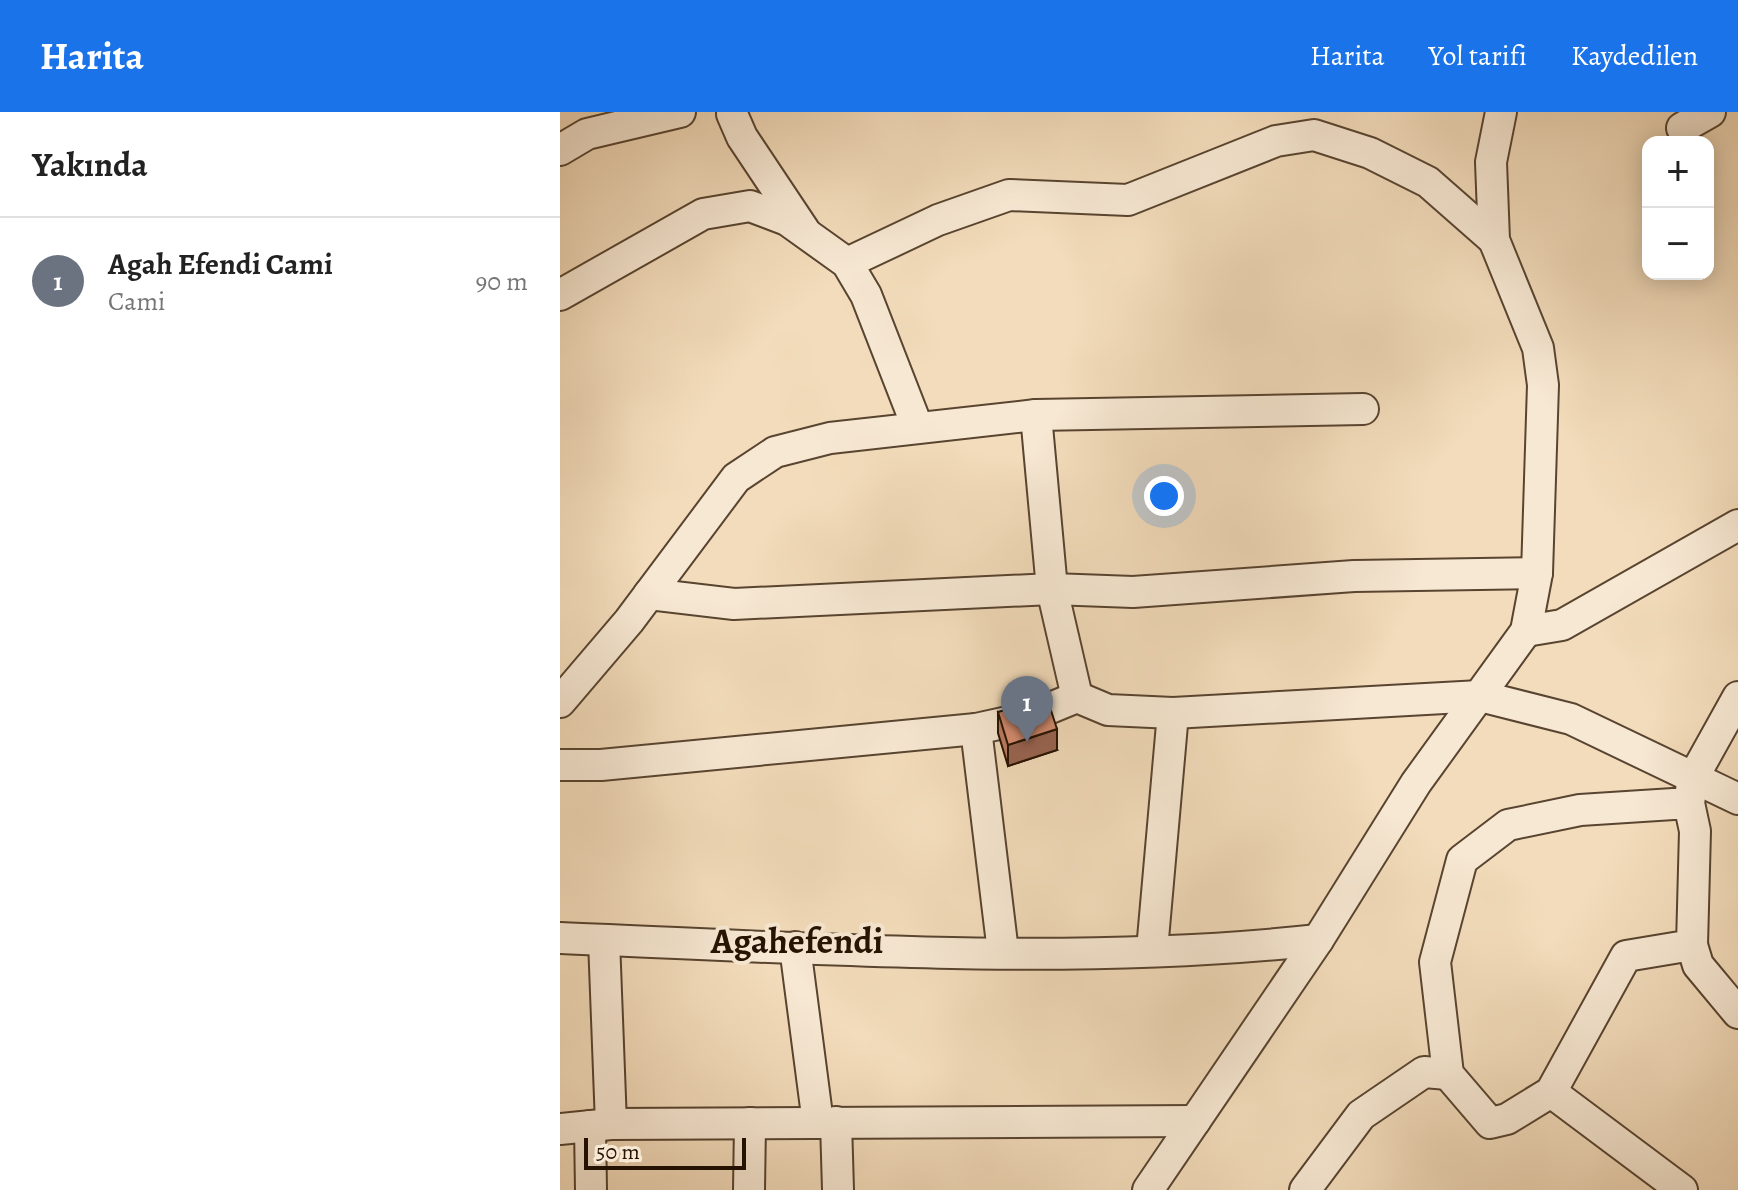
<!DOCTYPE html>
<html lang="tr">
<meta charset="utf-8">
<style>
:root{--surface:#fff;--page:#f2f2f2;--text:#222;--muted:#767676;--line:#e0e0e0;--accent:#1a73e8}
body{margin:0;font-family:Alegreya,serif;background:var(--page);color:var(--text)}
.controls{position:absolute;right:24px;top:24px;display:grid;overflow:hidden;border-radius:16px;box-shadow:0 4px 20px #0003}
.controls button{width:72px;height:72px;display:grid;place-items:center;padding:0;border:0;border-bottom:2px solid var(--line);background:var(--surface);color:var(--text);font:40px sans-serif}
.scale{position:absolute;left:24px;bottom:20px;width:162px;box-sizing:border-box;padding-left:8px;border:4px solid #251201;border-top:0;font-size:22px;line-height:28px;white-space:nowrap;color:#251201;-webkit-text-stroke:6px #f7e8d3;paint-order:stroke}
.you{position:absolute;left:604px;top:384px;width:28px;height:28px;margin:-20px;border:6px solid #fff;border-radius:50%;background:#1a73e8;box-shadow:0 0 0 12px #1a73e833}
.badge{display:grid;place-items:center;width:52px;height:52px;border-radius:50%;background:var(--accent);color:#fff;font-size:26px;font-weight:700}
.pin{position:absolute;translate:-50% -66px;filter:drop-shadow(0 2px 4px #0008)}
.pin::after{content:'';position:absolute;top:42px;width:28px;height:24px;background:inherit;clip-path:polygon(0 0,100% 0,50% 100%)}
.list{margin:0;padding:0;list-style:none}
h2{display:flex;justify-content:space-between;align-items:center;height:104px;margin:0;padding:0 32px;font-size:34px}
h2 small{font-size:26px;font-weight:400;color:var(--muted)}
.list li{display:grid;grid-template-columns:52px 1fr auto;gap:24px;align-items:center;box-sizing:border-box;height:128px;padding:0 32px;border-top:2px solid var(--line)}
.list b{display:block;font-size:30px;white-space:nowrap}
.list p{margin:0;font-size:26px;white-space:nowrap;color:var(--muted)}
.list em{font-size:26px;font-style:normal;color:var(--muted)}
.map{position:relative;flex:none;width:1178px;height:1078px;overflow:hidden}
header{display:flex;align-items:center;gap:48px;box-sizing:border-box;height:112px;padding:0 40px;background:var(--accent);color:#fff}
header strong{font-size:38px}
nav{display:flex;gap:44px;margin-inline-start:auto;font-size:28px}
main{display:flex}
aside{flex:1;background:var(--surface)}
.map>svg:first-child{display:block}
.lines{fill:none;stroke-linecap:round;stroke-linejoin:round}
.minor-casing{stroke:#584430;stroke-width:34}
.minor{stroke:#f7e8d3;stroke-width:30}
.wall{fill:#bb7a62;stroke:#251201;stroke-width:2}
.shaded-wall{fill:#986350;stroke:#251201;stroke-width:2}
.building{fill:#d98e72;stroke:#251201;stroke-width:2}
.labels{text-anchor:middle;stroke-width:8;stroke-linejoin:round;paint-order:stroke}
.district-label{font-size:36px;font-weight:bold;fill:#251201;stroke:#f7e8d3}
</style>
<header>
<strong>Harita</strong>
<nav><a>Harita</a><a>Yol tarifi</a><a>Kaydedilen</a></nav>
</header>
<main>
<aside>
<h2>Yakında<small></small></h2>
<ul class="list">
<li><span class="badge" style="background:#6b7280">1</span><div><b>Agah Efendi Cami</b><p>Cami</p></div><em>90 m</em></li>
</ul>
</aside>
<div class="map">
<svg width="1178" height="1078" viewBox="0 0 1178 1078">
<rect width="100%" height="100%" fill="#f3dcbb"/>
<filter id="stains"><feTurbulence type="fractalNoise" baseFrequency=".0025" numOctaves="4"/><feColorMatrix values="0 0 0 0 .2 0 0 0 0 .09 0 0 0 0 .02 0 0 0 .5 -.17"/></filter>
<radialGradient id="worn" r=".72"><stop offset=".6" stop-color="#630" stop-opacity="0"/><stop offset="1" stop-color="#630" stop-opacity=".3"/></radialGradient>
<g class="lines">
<defs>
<g id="minor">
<polyline points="172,2 182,25 244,118"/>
<polyline points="1122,16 1150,0"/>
<polyline points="0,38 27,22 120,0"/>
<polyline points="287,151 378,108 449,83 568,88 716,29 754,23 810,41 868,70 934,128"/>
<polyline points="0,183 143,102 190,94 227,108 287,151 306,183 357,314"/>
<polyline points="476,303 492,477 517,585"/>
<polyline points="89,482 174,492 492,477 573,480 794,464 977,461"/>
<polyline points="966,519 1002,513 1178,413"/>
<polyline points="0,590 69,509 176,366 215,340 270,326 476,303 803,297"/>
<polyline points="416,617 443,840"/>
<polyline points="0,653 41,653 416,617 466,606 517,585 548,598 613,601 920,584 1011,607 1178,687"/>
<polyline points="1129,691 1020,698 948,713 902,748 875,850 888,962 930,1011 947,1007 991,980 1066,844 1132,833 1135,719 1129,691 1133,666 1178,585"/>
<path d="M0,826c248,10 511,29 758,2"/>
<polyline points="44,828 51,1012"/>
<polyline points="1132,833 1138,853 1178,901"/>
<polyline points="235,835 258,1011"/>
<polyline points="592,838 613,601"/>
<polyline points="991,980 1122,1078"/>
<polyline points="276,1010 278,1078"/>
<polyline points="30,1014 31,1078"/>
<polyline points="0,1017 51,1012 635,1009"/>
<polyline points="189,1078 190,1011"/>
<polyline points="588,1078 758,828 856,671 966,519 977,461 983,273 978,236 934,128 931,50 941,0"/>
<polyline points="745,1078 801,1003 864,960 888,962"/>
</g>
</defs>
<use href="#minor" class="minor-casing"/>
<use href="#minor" class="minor"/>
</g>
<polygon class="wall" points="438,600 497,638 448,654 438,621"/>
<polygon class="shaded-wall" points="497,617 497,638 448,654 448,633"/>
<polygon class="building" points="487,586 497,617 448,633 438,600"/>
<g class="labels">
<g class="district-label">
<text x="237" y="841">Agahefendi</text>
</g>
</g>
<rect width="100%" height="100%" filter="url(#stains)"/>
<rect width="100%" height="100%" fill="url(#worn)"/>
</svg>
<div class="controls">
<button>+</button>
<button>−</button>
</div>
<div class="scale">50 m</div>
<div class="you"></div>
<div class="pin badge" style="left:467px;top:630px;background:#6b7280">1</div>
</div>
</main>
